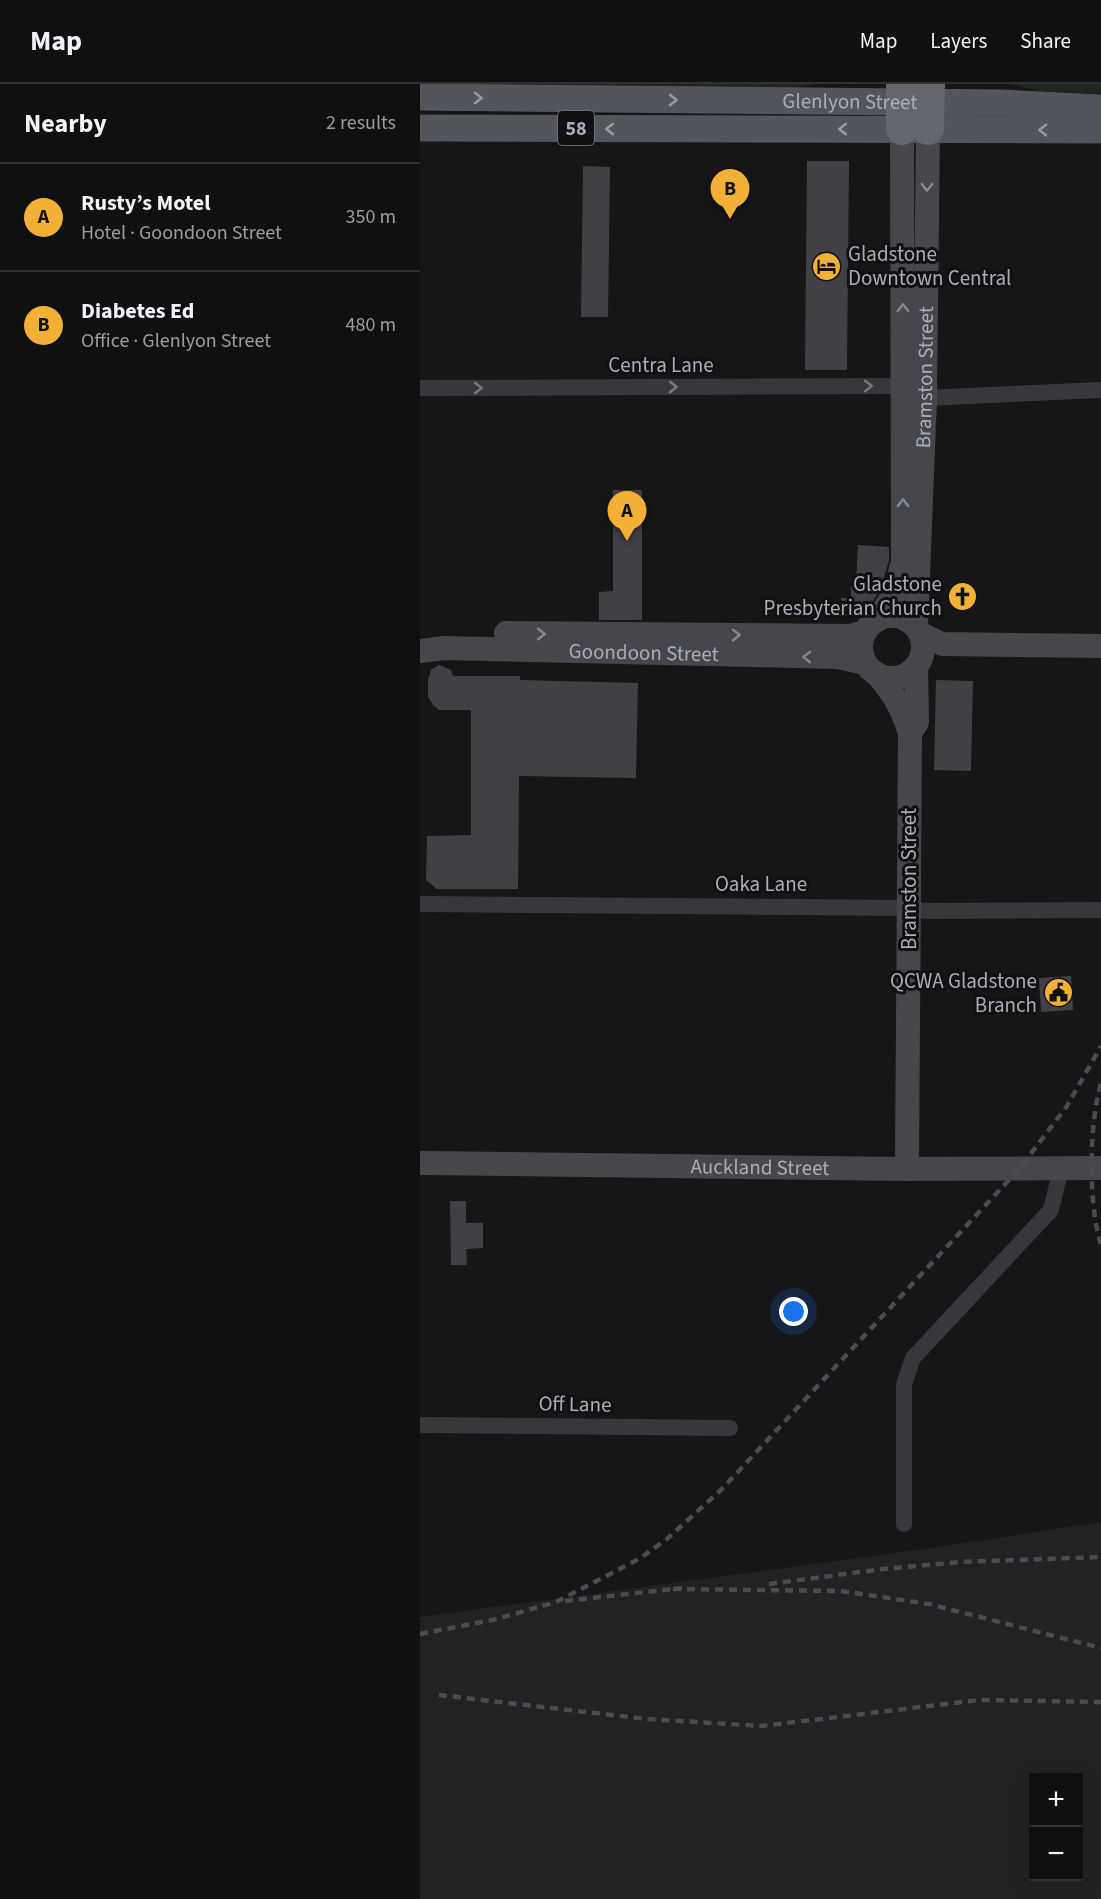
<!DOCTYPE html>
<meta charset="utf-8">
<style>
:root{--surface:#101012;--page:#1e1e20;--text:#f1f3f6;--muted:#9c9d9f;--line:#303032;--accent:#f2b134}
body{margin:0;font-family:"Source Sans 3",sans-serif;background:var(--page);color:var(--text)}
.controls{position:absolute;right:18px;bottom:18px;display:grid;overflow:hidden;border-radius:0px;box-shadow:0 6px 24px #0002}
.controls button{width:54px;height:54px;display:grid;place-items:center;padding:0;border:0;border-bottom:2px solid var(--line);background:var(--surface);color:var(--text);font:30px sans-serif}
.you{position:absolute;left:374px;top:1228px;width:21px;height:21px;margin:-15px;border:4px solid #fff;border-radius:50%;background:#1a73e8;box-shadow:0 0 0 9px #1a73e833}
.badge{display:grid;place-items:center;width:39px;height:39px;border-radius:50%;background:var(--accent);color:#111;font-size:20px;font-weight:700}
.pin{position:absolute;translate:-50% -50px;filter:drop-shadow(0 2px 3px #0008)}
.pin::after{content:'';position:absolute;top:32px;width:21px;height:18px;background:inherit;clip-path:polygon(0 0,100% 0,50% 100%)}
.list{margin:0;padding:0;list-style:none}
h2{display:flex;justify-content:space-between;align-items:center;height:78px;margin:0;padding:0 24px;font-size:26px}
h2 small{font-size:20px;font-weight:400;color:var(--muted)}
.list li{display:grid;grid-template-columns:39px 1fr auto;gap:18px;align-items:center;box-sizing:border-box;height:108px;padding:0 24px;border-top:2px solid var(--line)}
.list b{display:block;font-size:22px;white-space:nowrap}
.list p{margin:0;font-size:20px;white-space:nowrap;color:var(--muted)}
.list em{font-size:20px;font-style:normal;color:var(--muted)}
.map{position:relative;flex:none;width:681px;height:1815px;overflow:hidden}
header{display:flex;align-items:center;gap:36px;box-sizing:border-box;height:84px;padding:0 30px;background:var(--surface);border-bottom:2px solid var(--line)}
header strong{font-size:28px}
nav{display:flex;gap:33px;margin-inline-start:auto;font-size:21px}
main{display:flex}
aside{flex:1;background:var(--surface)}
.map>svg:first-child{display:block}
.built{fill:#222225;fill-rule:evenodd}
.green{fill:#1e261f}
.building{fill:#404145}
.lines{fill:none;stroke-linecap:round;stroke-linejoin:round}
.street{stroke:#37383d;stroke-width:16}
.secondary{stroke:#45474d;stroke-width:24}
.primary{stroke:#53555c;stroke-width:27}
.highway{stroke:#63666e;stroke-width:32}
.rail{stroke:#4a4c52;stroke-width:4.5;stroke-dasharray:8 6;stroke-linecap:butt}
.oneway{stroke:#979ba6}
.oneway2{stroke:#858993}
.oneway3{stroke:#757881}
.labels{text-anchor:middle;stroke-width:6;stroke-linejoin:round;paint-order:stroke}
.shield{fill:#111113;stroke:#7b7e86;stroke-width:1.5}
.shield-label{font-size:20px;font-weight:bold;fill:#a8adb8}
.street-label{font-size:21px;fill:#a8adb8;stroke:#111113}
.poi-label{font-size:21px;fill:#a8adb8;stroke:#111113;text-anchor:end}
</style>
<header>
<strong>Map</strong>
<nav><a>Map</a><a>Layers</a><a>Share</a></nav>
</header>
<main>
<aside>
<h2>Nearby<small>2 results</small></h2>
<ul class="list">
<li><span class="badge">A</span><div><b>Rusty’s Motel</b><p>Hotel · Goondoon Street</p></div><em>350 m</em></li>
<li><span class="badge">B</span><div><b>Diabetes Ed</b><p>Office · Glenlyon Street</p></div><em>480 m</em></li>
</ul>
</aside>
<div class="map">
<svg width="681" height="1815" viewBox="0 0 681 1815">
<rect width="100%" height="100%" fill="#161618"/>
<path class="built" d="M681,1438v377h-681v-282l512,-69zM614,1694h44v98h-44z"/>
<g class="green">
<polygon points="0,0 396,0 378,3 0,5"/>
<polygon points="590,0 681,0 681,10 619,7"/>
</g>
<g class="building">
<polygon points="387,77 429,77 427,286 385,286"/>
<polygon points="163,82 190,83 188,233 161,233"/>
<polygon points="193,406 222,406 222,536 179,536 179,508 193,507"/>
<polygon points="438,461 469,463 469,476 461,504 453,517 437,529 422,530 421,514 431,514 431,501 436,498"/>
<polygon points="19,581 31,586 33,592 100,592 100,596 218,599 216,694 99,692 98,805 17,805 6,796 7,752 51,751 51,626 19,626 13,621 8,613 8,596 11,586"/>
<polygon points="516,596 553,597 551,687 514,686"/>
<polygon points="651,892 653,926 621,928 619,894"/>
<polygon points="30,1117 46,1117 46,1139 63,1139 63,1164 46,1165 47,1181 31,1181"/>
</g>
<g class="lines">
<g class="street">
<polyline points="0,304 483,302"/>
<polyline points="505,314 681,306"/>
<polyline points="0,820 489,824 505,827 681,826"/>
<polyline points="0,1341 310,1344"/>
<polyline points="484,1440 484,1300 493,1274 631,1126 641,1084"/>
</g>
<g class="secondary">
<circle cx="472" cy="563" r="31"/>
<polyline points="458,535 474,510 483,478 482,45"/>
<path id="s1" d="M496,542l9,-228 3,-269"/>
<polyline points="86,549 430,552 445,548"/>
<polyline points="501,550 522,560 681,562"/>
<path id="s2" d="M0,567l24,-3 394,9 27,6"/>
<path d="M457,590c17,20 25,34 33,59l-3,436"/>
<polyline points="491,647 497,638 496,582"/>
<path id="s3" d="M0,1079l487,6 194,-1"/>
</g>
<g class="primary">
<path id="s4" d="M0,13l580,6 101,5"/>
<polyline points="0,44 681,46"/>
</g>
<g class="highway">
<polyline points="482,0 482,45"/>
<polyline points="508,45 509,0"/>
</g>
<g class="rail">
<path d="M681,1000c-12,37 -13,123 0,160"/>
<polyline points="349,1500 463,1485 540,1478 681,1473"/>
<polyline points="253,1505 421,1507 509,1520 681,1564"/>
<polyline points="145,1517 262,1504"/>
<polyline points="0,1550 77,1535 136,1518 219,1475 247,1455 302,1405 600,1084 647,1022 681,962"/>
<polyline points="19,1611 227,1635 342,1642 559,1616 681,1618"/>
</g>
</g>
<defs><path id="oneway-chevron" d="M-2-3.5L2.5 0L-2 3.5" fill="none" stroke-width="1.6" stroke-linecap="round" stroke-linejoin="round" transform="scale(1.5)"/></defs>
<g class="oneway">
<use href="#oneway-chevron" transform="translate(58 14) rotate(1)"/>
<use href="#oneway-chevron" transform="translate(253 16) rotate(1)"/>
<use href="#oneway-chevron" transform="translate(190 45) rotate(-180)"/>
<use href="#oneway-chevron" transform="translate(423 45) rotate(-180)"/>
<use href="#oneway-chevron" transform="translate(623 46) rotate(-179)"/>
</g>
<g class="oneway2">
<use href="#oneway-chevron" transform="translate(507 103) rotate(91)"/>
<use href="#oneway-chevron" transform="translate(483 224) rotate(-90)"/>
<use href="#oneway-chevron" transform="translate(483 419) rotate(-90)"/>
<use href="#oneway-chevron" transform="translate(121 550)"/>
<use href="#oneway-chevron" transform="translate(316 551)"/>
<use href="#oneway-chevron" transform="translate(387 573) rotate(-179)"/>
</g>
<g class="oneway3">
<use href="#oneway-chevron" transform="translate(448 302)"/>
<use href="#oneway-chevron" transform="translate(253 303)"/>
<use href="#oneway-chevron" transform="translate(58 304)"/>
</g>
<defs>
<symbol id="hotel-disc" viewBox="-11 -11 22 22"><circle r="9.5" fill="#f2b134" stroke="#111113"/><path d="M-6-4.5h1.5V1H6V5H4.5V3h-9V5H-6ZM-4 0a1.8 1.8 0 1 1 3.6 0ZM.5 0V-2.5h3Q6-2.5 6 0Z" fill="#111"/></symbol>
<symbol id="church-disc" viewBox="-11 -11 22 22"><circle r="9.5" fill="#f2b134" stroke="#111113"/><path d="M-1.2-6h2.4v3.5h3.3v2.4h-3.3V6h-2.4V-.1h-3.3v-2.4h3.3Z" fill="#111"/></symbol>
<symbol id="civic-disc" viewBox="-11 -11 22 22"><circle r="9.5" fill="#f2b134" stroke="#111113"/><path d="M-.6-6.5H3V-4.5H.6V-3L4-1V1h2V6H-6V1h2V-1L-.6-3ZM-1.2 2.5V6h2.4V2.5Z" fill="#111"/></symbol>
</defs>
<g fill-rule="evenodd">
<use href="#hotel-disc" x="390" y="166" width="33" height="33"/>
<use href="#church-disc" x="526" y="496" width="33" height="33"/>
<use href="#civic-disc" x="622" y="892" width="33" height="33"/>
</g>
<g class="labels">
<rect class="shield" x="138" y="27" width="36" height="34" rx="4.5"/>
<g class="shield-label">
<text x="156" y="51">58</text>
</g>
<g class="street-label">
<text dy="7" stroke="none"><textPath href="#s4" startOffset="430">Glenlyon Street</textPath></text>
<text x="241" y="288">Centra Lane</text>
<text dy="7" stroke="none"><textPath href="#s1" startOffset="249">Bramston Street</textPath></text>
<text dy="7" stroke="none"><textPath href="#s2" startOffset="224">Goondoon Street</textPath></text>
<text transform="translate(489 795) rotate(-90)" y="7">Bramston Street</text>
<text x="341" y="807">Oaka Lane</text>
<text dy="7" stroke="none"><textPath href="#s3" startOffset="340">Auckland Street</textPath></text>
<text transform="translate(155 1320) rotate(1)" y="7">Off Lane</text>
</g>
<g class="poi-label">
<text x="428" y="177" text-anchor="start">Gladstone<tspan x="428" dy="24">Downtown Central</tspan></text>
<text x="522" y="507">Gladstone<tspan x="522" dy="24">Presbyterian Church</tspan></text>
<text x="617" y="904">QCWA Gladstone<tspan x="617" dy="24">Branch</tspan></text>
</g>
</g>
</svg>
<div class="controls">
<button>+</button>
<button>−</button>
</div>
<div class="you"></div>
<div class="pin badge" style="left:207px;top:457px">A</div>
<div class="pin badge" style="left:310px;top:135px">B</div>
</div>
</main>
